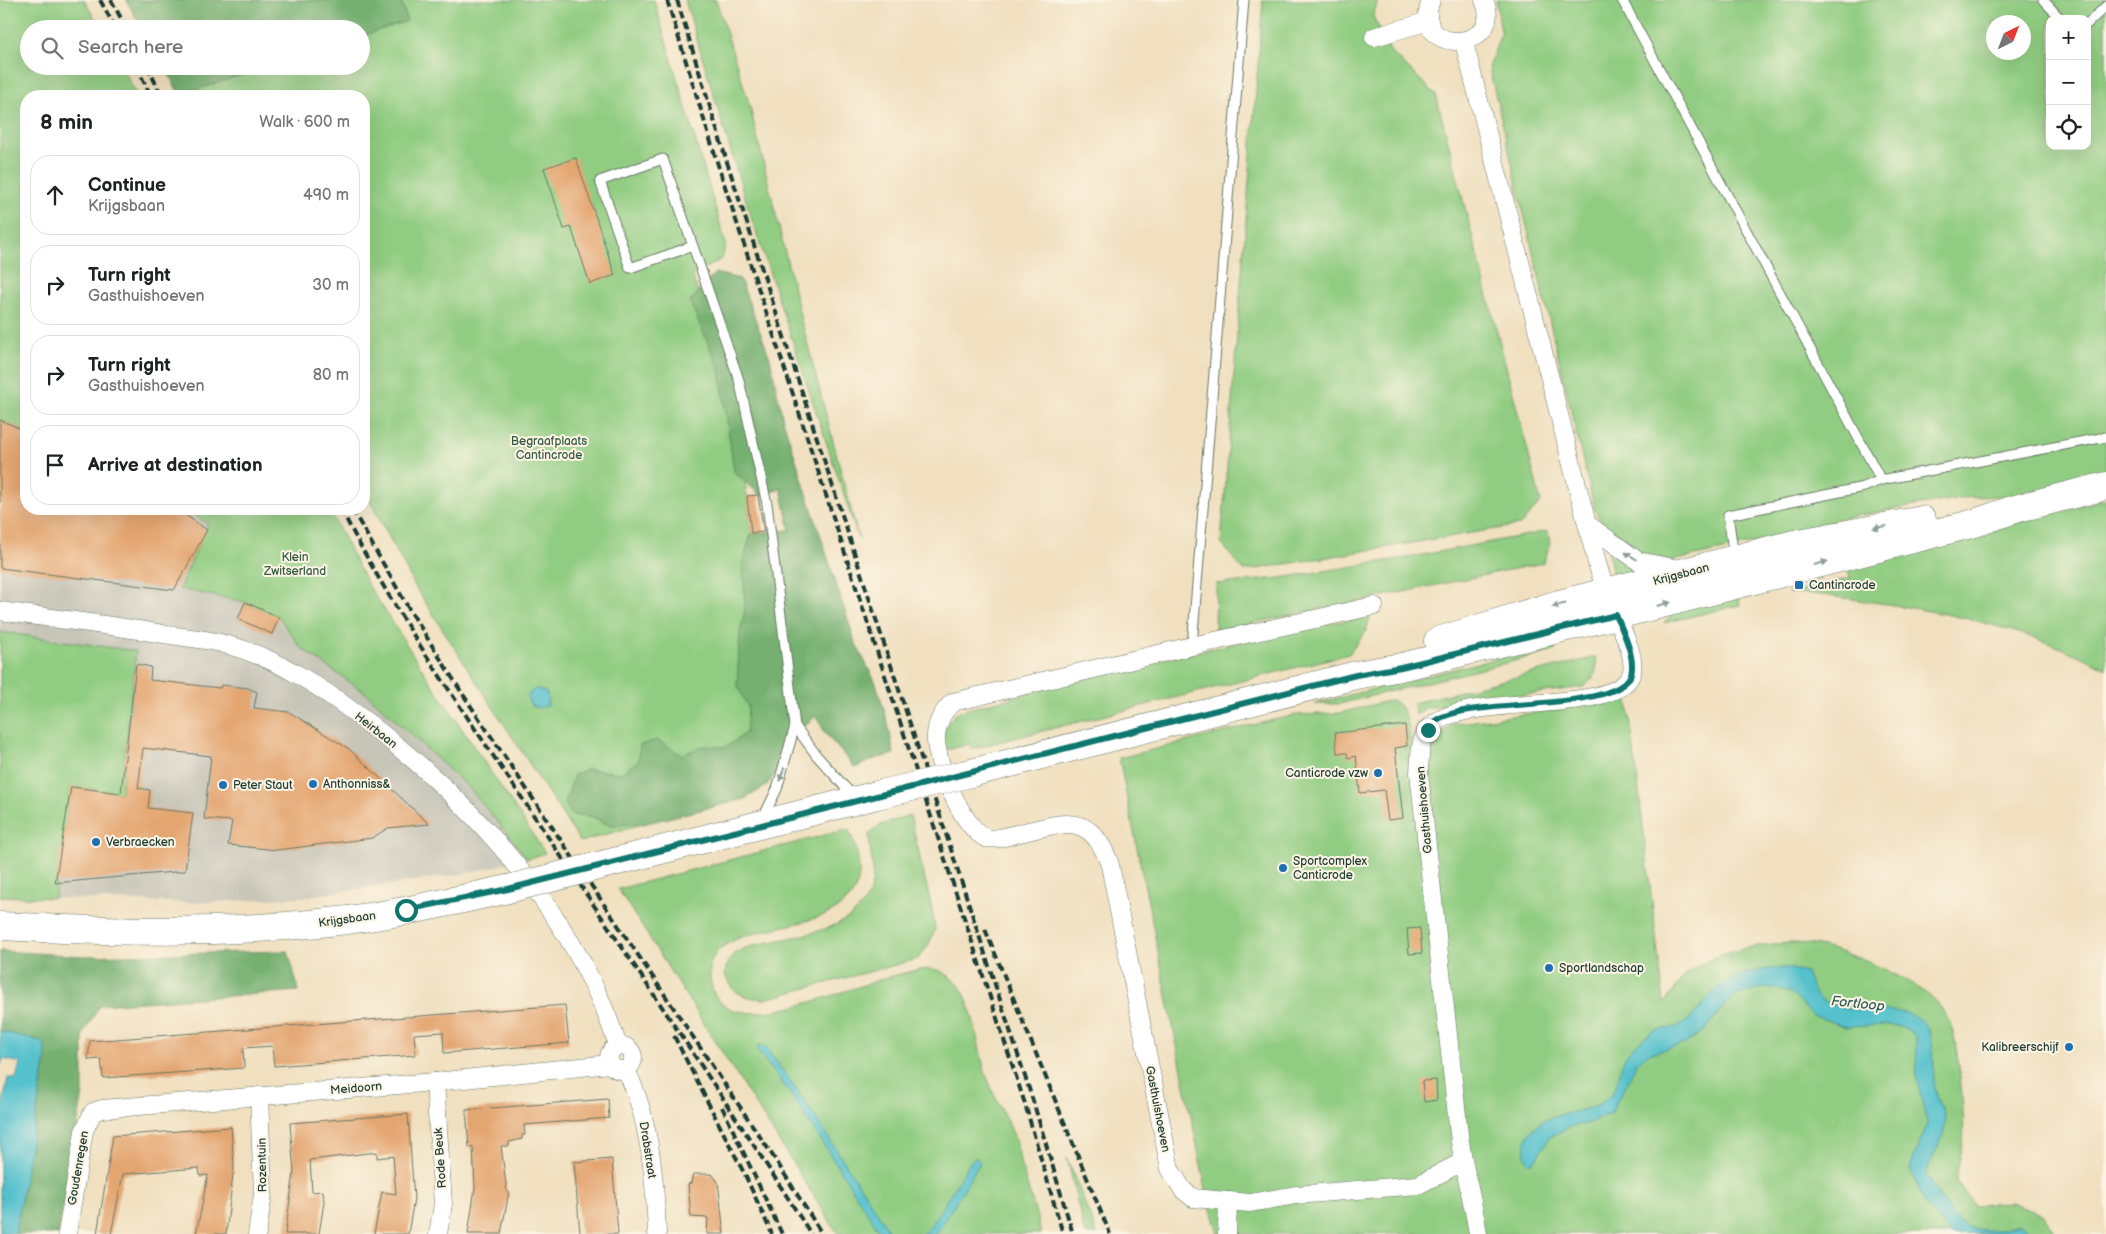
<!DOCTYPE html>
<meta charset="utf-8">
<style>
:root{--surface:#fff;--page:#f6f6f6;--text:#202124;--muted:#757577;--line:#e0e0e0}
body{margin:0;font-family:"Balsamiq Sans",sans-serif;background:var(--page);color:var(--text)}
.controls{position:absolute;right:15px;top:15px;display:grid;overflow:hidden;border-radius:10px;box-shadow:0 5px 20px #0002}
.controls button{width:45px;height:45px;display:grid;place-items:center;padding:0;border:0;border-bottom:1px solid var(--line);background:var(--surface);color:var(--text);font:25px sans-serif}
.compass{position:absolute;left:1986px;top:15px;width:45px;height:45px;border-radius:50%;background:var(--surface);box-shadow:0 5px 20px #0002;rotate:42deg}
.stop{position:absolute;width:15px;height:15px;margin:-11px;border:4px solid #0f766e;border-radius:50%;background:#fff}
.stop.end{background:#0f766e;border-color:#fff;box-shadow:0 1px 5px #0008}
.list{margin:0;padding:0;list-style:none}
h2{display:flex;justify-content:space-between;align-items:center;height:65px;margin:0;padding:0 20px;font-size:21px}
h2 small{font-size:16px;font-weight:400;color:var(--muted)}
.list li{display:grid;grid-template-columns:32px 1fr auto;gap:15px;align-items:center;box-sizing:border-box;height:80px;margin:0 10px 10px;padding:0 10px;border:1px solid var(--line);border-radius:20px}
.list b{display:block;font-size:19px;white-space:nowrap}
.list p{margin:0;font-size:16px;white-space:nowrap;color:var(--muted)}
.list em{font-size:16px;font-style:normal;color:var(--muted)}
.icon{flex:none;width:28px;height:28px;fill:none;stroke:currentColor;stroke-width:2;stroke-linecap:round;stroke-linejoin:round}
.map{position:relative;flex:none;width:2106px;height:1234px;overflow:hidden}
.search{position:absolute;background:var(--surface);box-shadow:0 5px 20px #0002;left:20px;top:20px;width:350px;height:55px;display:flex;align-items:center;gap:12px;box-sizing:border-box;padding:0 18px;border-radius:28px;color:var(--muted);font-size:19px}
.panel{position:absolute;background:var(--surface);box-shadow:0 5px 20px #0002;left:20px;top:90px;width:350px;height:425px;border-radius:20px}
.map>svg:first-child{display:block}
.industrial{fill:#c6c5b8}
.green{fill:#90cc81;stroke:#58845a;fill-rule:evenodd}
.forest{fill:#74b06f;stroke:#4a7652}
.water{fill:#54c1cd;stroke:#3a7f80}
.building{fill:#e4a671}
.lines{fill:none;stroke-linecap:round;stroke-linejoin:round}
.service-casing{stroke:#687665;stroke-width:11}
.minor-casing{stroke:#687665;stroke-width:19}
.primary-casing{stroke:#687665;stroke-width:29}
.service{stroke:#fff;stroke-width:9}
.minor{stroke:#fff;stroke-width:18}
.primary{stroke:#fff;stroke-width:28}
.rail{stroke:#1f3d34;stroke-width:4;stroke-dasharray:8 4;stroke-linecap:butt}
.primary-bridge-casing{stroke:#687665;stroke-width:29;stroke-linecap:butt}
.primary-bridge{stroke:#fff;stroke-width:28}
.oneway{fill:#8f9e9a}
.route{stroke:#0f766e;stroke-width:6}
.poi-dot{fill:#1f6fb2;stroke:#fcf5e5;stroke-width:2}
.labels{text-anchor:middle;stroke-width:4;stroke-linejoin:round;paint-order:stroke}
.park-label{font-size:12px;fill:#365a43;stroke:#fcf5e5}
.street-label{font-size:12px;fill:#1f3d34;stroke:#fcf5e5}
.poi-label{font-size:12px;fill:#1f3d34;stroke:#fcf5e5;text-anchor:start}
.water-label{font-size:14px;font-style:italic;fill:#2c5e5a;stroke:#fcf5e5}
</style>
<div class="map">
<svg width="2106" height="1234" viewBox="0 0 2106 1234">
<rect width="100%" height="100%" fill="#fcf5e5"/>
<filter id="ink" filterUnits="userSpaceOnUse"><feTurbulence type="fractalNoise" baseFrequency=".02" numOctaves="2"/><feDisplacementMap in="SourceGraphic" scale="10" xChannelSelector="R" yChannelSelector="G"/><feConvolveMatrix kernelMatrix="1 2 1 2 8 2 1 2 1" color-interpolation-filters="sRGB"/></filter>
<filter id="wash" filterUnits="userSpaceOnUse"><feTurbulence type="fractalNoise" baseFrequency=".0096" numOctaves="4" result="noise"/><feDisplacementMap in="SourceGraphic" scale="20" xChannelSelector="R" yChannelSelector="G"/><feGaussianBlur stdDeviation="1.12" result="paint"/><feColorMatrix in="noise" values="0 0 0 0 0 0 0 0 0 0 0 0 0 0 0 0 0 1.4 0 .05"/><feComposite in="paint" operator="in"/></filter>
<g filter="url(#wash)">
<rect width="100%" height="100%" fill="#f0e0c0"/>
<polygon class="industrial" points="0,420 26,431 26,509 186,509 208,523 179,589 245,602 279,617 301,648 367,694 470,789 528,859 457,875 303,897 195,903 0,896"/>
<g class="green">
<polygon points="0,0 84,0 101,29 29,29 29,66 122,66 137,96 26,96 26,431 0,420"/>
<path d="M126,0h528l72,244 -4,15 -30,16c24,66 46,150 55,220 11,80 11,162 15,242l-190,78 19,1 18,9 34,-1 -63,18 -164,-254 -52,-98v-394h-183l-17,-30h197v-37h-218z"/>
<polygon points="685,0 716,0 749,103 802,323 859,540 748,208"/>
<polygon points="1263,0 1378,0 1373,16 1390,51 1436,95 1541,502 1520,525 1244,571 1221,543"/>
<path d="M1496,0h610v476l-70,18 -75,4 -117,20 -106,29 -67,14 -37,-10 -29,-24 -10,-16 -106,-443 12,-36zM2050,19h37v127h-37zM1994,22h30v30h-30z"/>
<path d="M2106,499v170c-74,-39 -152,-56 -234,-67 -28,-4 -56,-9 -84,-9l62,-15 -4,-16z"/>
<polygon points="186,509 329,509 367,583 428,678 545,853 528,859 470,789 367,694 301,648 279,617 245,602 179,589 208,524"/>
<polygon points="1548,531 1550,545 1543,563 1215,631 1216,584 1280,578 1417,556"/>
<polygon points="1608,549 1646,570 1618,582 1613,575"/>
<polygon points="1736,589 1740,605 1664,623 1675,611"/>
<path d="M1370,617l-4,14 -17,23 -378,95 -1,-5 -24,6 -4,-11c4,-16 9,-25 25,-30l171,-44 174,-39z"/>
<polygon points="0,632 136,651 121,793 71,787 54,898 0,896"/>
<polygon points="1554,644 1555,651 1339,704 1314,704"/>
<path d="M1596,657c1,15 0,21 -13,30l-157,21 -10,7 -3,-12z"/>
<path d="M1391,700c21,8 19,43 21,62h14l16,-29 11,-9 175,-24 36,303c9,-9 16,-25 26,-32 28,-20 68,-27 101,-28 36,-2 121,33 145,59 5,5 10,13 13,19 9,16 17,104 14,123 -2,13 -6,22 -7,37l18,24 36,-2 34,12 11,19h-840l3,-1 -10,-33 -89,-442 154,-38 23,-5 44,-2z"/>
<path d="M910,815l22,94 3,21 -7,16 -10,13 -153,40c-20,-1 -35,-5 -40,-26 1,-5 2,-10 5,-14 8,-11 23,-13 35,-16 36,-8 99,-14 107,-59 3,-13 -3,-35 -3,-50l9,-8z"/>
<path d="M848,829c7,14 11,26 11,42 0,76 -156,38 -149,105 0,6 2,13 5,19 30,54 178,-35 223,-25 6,2 12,7 17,11 20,18 22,70 32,96 7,22 20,40 28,62 3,8 4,18 6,27 7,22 15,45 20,68h-203l-220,-345z"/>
<polygon points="1067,1158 1097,1234 1085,1234"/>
</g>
<g class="forest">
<polygon points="126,0 401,0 407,21 361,36 361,29 143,29"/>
<polygon points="164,66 269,66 180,95"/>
<polygon points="715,273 740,279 770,358 783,420 855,642 876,683 888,723 894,754 874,759 855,768 825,733 816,716 790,738 782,764 766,786 745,799 643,824 609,825 591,816 572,815 565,803 574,775 588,769 621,773 638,761 640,745 657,740 682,755 703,746 726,747 746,733 748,707 737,685 740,632 745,609 743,563 751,533 790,530 781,489 760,495 734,472 720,370 690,302"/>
<polygon points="0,951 84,956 288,951 299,991 100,1005 83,1034 83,1093 58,1234 15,1234 46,1058 41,1041 0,1031"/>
</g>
<g class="water">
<polygon points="536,688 547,693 548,706 538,708 532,706 528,700 528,695"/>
<path d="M1787,968l19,4c3,9 7,22 14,27 24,20 97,-2 109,32 6,16 4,34 5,50 1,12 8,24 11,36 4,15 -14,41 -19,57 15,25 28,58 62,57 10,0 21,-5 30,-7l17,10h-85l-25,-30 -15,-36 17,-44 -10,-44 -1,-42 -5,-6 -11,-6 -14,-1 -40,2 -34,-12 -22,-23 -23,-5 -29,8 -12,9 -21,26 -20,14 -35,9 -12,8 -27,52 -22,10 -20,4 -19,10 -16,25 -4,2c-5,-6 -6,-9 -5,-17 6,-41 60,-28 83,-49 12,-10 10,-33 20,-45 7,-8 18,-18 27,-22 8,-3 18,-2 26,-6 11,-6 19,-18 27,-27 21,-23 49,-30 79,-30z"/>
<polygon points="0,1031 41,1041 45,1047 46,1058 15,1234 0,1234 0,1116 8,1078 16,1079 20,1063 3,1059 0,1067"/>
<polygon points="759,1045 766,1047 814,1115 891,1234 881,1234 792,1096 757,1050"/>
<polygon points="976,1157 980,1163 936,1234 923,1234 932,1224 970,1162"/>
</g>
<g id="blocks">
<g class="building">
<polygon points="576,158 615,275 590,284 571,227 564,229 544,168"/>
<polygon points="0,420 26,431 26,509 177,509 207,530 174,590 0,568"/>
<polygon points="758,495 764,532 751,533 747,496"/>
<polygon points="245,602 279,617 272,634 238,619"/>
<polygon points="136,664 151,667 150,680 220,688 221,685 248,688 257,692 254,708 289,712 349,749 429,824 388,828 372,838 277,850 228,845 232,821 204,819 211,756 143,748 138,788 150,790 148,808 193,813 185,871 55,883 71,787 121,793"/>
<polygon points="1405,725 1407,746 1395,748 1403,818 1388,820 1384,790 1360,793 1356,756 1348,758 1347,753 1337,753 1335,733"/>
<polygon points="1420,928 1422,953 1409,954 1407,929"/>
<polygon points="565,1005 569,1043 444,1053 443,1032 414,1034 416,1055 274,1066 272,1046 258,1047 243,1048 244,1068 103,1078 101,1059 88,1060 90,1041"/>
<polygon points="1436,1080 1437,1100 1424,1102 1422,1081"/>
<polygon points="608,1099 609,1118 524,1125 525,1135 522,1135 522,1139 509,1142 509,1146 501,1146 507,1192 509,1192 501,1234 468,1234 475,1188 473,1147 469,1148 466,1110"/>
<polygon points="408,1114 414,1199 408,1234 374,1234 382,1192 396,1194 393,1156 377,1158 377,1152 310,1160 312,1192 323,1191 324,1202 319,1234 285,1234 294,1173 290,1123"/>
<polygon points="231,1127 234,1166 226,1234 196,1234 208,1175 200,1176 199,1168 123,1174 111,1234 97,1234 113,1136"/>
<polygon points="612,1159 618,1234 580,1234 574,1162"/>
<polygon points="693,1174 712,1174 718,1182 724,1234 707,1234 708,1218 691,1217 688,1184 691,1183"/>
</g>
</g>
</g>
<g filter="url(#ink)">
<use href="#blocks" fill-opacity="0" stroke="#687665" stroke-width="1"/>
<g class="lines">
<defs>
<g id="service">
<polyline points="1622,0 1881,480"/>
<polyline points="2043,0 2061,19"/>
<polyline points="2087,24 2106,6"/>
<polyline points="693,246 630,268 600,181 663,159 739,380 767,504 795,726 777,789 763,818"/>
<polyline points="1734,557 1728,515 1864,487 1881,480 2106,437"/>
<polyline points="1192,646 1244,0"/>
<polyline points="795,726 817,756 854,797"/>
</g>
<g id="minor">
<path d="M1431,0c-21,58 76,51 53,0"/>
<polyline points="1374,37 1429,21"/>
<path d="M1464,42l133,521c3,10 6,20 9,30 6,19 33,61 25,82 -18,43 -173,15 -203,54 -9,12 -8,29 -9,44l40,361c4,34 14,66 19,100"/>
<polyline points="1587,524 1638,561 1679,569"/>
<path d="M1374,606l-182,40 -239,56c-10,9 -16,19 -17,33 -2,24 26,93 50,103 7,2 19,-1 26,-3 48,-11 78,-28 98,30l60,304 13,21 10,8 57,5 46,-8 122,-10 44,-23"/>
<path d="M0,611c56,8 113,14 169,24 19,3 40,4 59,10 49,13 91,41 131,71 111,83 216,197 259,330"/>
<circle cx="621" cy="1058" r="12"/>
<path d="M626,1070c24,48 29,110 31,164"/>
<polyline points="435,1082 443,1204 438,1234"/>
<polyline points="67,1234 84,1131 93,1112 102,1109 435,1082 610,1064"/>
<polyline points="257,1234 263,1194 259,1096"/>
<polyline points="1227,1234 1228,1201"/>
</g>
<g id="primary">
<polyline points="1438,641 1559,604 1794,544 1922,520"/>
<polyline points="971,773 1356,675 1401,667 1654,606 1975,523 2015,509 2106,486"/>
<polyline points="594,867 877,795"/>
<path d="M0,926c110,6 219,8 329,-4 60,-6 120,-20 179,-33"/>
</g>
</defs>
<use href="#service" class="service-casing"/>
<use href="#minor" class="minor-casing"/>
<use href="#primary" class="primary-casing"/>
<use href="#service" class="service"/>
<use href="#minor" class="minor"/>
<use href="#primary" class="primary"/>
<g class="rail">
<polyline points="100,0 116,29"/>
<polyline points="111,0 127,29"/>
<polyline points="667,0 718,165 1025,1104 1063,1234"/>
<polyline points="677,0 727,162 1033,1101 1073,1234"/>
<polyline points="136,66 151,96"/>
<polyline points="147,66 162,96"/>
<path d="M341,509c54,106 123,203 189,301 94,141 190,281 281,424"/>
<polyline points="352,509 409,609 462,693 775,1159 822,1234"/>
<polyline points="985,929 1110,1234"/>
<polyline points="674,1036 746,1177 772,1234"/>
<polyline points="722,1107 782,1234"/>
</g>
<defs>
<g id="primary-bridge">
<polyline points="877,795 971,773"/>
<polyline points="508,889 594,867"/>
</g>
</defs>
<use href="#primary-bridge" class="primary-bridge-casing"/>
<use href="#primary-bridge" class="primary-bridge"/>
</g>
<defs><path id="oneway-solid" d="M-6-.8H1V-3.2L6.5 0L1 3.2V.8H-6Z" transform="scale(1.25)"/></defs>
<g class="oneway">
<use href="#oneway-solid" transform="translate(1880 527) rotate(170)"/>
<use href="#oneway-solid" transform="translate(1631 556) rotate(-149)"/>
<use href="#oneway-solid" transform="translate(1821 563) rotate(-15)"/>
<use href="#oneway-solid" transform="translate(1664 604) rotate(-15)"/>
<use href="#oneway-solid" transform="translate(1559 605) rotate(166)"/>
<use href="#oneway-solid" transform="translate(782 774) rotate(109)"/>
</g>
</g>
<g class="lines" filter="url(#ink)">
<path class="route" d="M406,910l102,-21 848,-214 45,-8 215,-52c6,14 20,43 15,59 -13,40 -160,22 -196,47 -2,2 -5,6 -7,9"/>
</g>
<g class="poi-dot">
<rect x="1794" y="580" width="10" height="10" rx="2.5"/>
<circle cx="1378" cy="773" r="5"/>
<circle cx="313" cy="784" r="5"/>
<circle cx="223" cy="785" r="5"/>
<circle cx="96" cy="842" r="5"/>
<circle cx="1283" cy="868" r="5"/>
<circle cx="1549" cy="968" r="5"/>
<circle cx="2069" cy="1047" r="5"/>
</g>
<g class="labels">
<g class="park-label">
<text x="549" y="445">Begraafplaats<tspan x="549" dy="14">Cantincrode</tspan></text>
<text x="295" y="561">Klein<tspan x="295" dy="14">Zwitserland</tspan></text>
</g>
<g class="street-label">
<text transform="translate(1681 574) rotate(-15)" y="4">Krijgsbaan</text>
<text transform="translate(376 730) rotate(38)" y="4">Heirbaan</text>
<text transform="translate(1424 810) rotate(-95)" y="4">Gasthuishoeven</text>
<text transform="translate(347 919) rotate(-8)" y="4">Krijgsbaan</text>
<text transform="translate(356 1088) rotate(-5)" y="4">Meidoorn</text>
<text transform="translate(1158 1109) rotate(79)" y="4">Gasthuishoeven</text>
<text transform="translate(648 1150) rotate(81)" y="4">Drabstraat</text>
<text transform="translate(440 1158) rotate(-94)" y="4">Rode Beuk</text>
<text transform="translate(262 1165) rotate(-91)" y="4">Rozentuin</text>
<text transform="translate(78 1168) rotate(-80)" y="4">Goudenregen</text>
</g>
<g class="poi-label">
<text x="1809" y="589">Cantincrode</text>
<text x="1368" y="777" text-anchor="end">Canticrode vzw</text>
<text x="323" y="788">Anthonniss&amp;</text>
<text x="233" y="789">Peter Staut</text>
<text x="106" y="846">Verbraecken</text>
<text x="1293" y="865">Sportcomplex<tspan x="1293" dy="14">Canticrode</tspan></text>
<text x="1559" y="972">Sportlandschap</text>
<text x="2059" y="1051" text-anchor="end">Kalibreerschijf</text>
</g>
<g class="water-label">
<text transform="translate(1858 1003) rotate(6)" y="5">Fortloop</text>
</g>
</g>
</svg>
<div class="controls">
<button>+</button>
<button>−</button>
<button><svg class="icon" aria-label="locate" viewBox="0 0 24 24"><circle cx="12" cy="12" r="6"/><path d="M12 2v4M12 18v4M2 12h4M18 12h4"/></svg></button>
</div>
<svg class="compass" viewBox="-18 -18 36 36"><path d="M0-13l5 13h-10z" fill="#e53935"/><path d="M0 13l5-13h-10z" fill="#757577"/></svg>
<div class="stop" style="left:406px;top:910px"></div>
<div class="stop end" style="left:1428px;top:730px"></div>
<div class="search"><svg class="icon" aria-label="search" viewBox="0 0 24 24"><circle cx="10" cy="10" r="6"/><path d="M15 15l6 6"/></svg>Search here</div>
<section class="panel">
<h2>8 min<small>Walk · 600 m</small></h2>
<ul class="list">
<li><svg class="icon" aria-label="ahead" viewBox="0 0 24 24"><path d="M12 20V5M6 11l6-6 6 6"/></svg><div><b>Continue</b><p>Krijgsbaan</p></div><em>490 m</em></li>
<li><svg class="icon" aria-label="right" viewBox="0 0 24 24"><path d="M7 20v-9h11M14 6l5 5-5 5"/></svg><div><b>Turn right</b><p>Gasthuishoeven</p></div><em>30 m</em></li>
<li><svg class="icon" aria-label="right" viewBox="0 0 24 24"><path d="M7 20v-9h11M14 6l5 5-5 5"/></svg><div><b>Turn right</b><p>Gasthuishoeven</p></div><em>80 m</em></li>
<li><svg class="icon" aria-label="arrive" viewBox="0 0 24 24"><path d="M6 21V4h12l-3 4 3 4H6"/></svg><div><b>Arrive at destination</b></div></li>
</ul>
</section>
</div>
